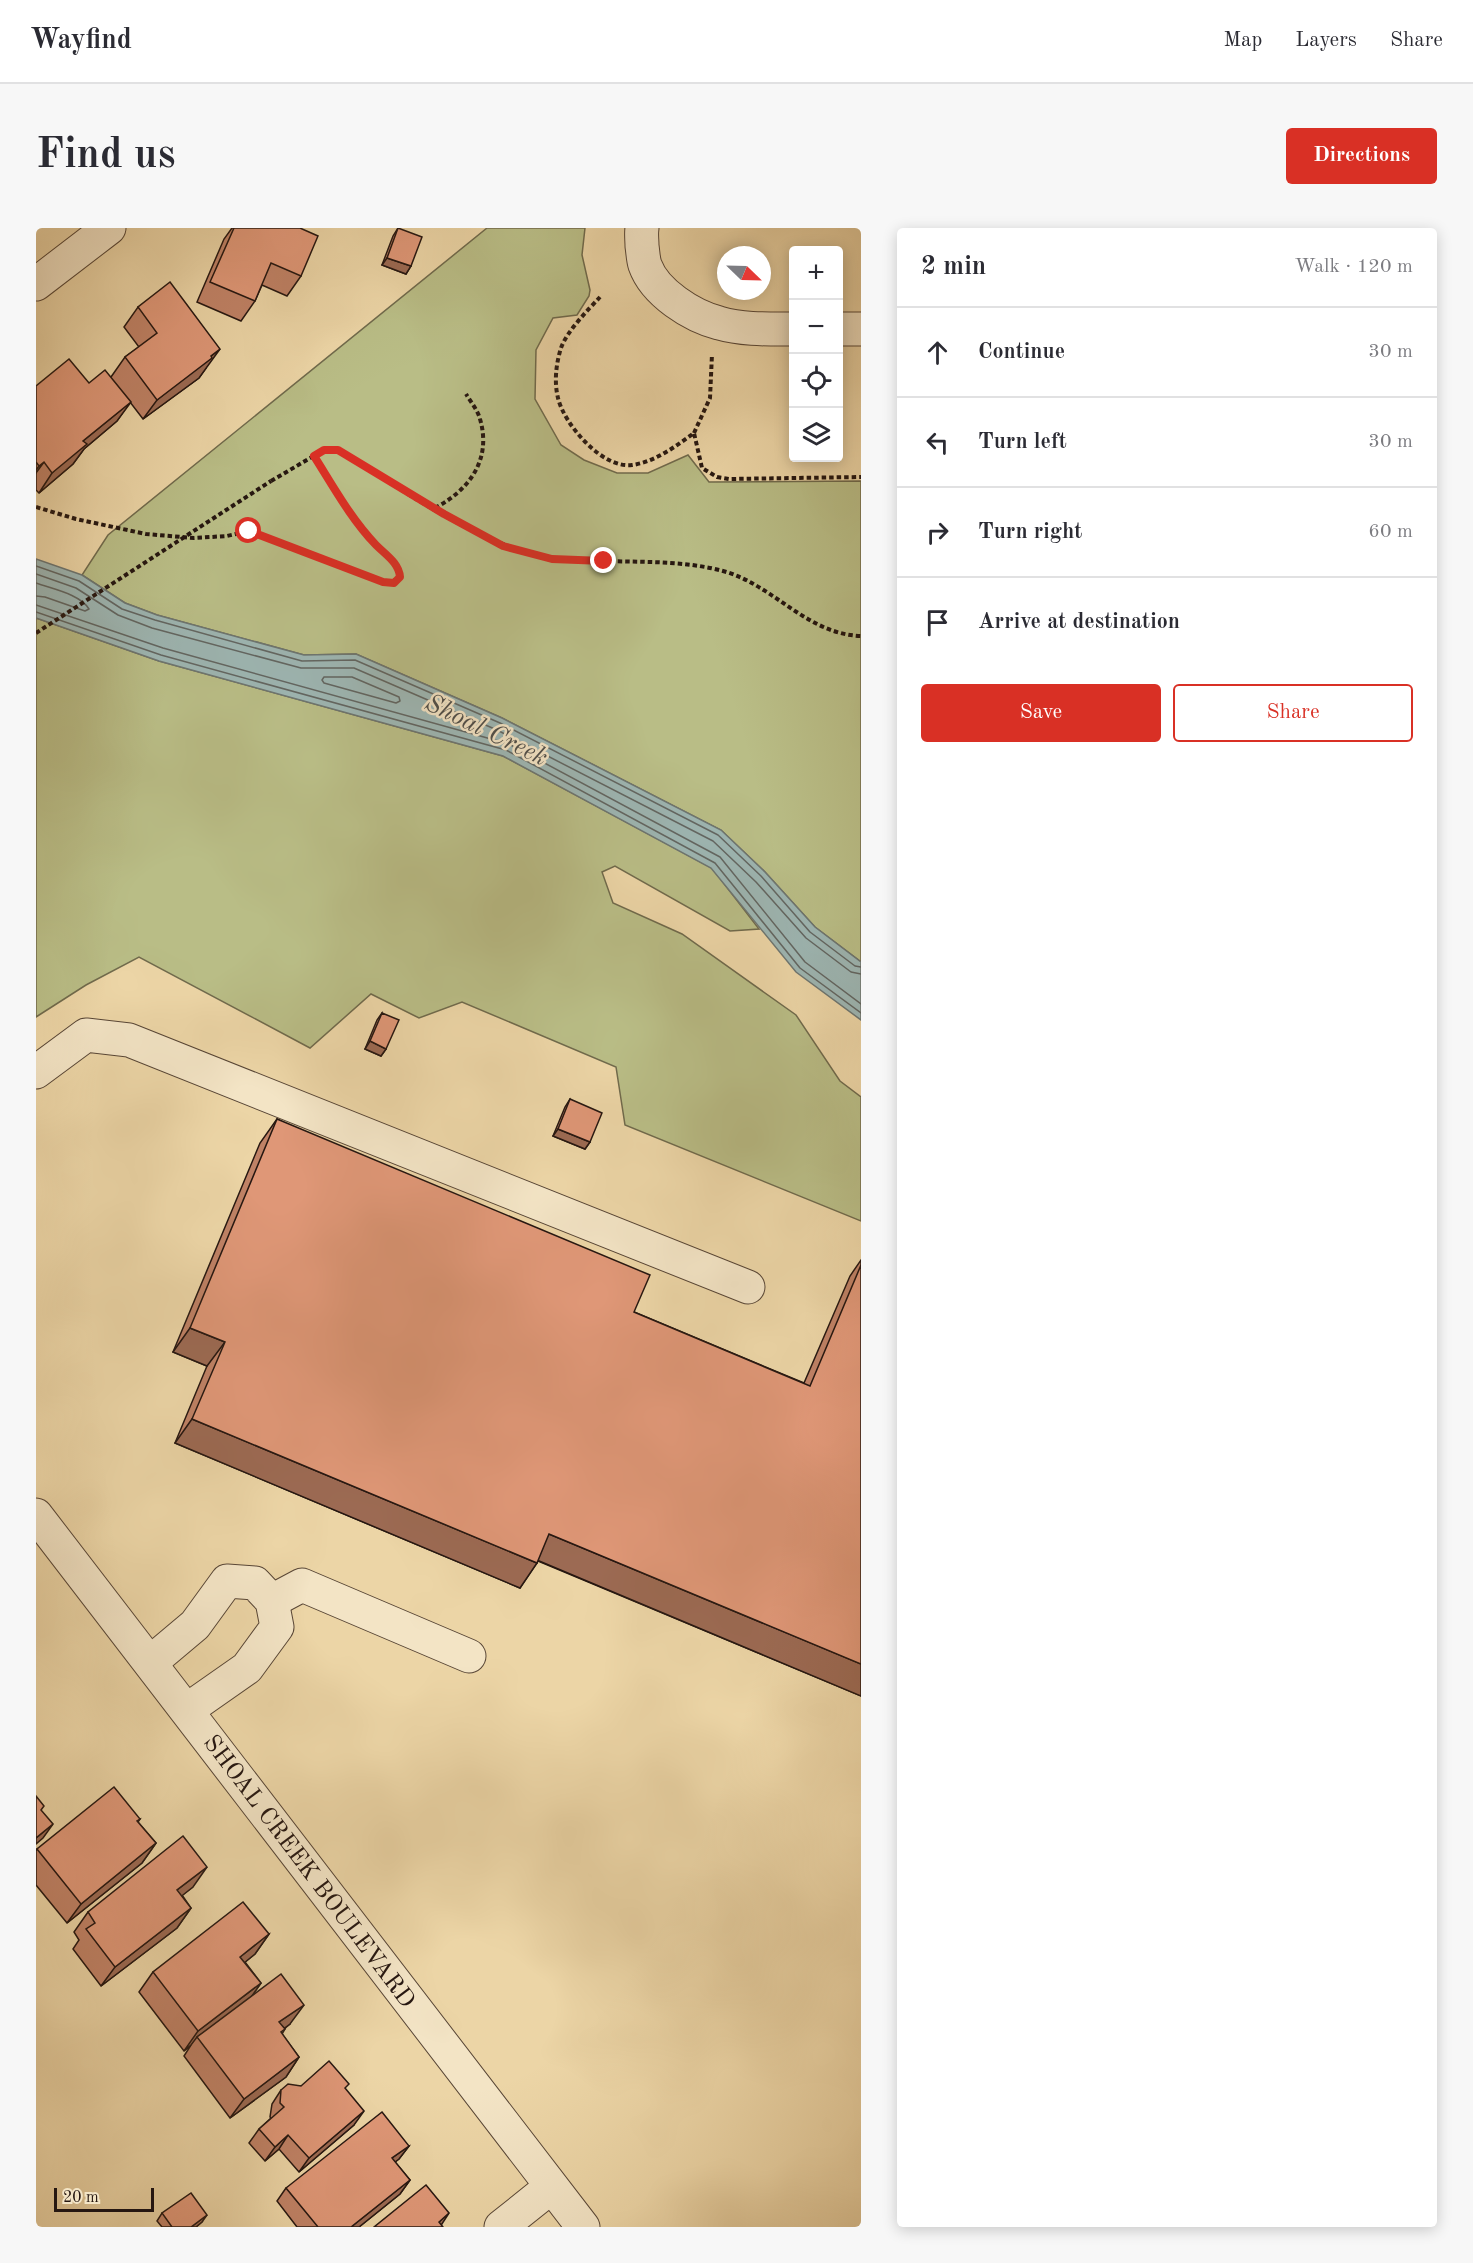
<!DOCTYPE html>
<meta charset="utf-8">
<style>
:root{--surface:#fff;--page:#f7f7f7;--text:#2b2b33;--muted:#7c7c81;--line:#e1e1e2;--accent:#d93025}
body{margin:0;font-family:"Old Standard TT",serif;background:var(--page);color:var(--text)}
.controls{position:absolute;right:18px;top:18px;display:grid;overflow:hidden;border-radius:6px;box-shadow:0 3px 15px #0003}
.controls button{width:54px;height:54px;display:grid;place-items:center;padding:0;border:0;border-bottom:2px solid var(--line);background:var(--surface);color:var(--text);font:30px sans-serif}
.compass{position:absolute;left:681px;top:18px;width:54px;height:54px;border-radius:50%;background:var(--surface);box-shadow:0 3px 15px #0003;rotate:113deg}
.scale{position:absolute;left:18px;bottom:15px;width:100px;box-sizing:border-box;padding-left:6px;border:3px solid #261711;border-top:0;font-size:16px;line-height:21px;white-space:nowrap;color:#261711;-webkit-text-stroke:4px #f3e4c5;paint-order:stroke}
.stop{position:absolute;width:18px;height:18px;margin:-14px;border:4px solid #d93025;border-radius:50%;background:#fff}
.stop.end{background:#d93025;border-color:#fff;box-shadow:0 2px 6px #0008}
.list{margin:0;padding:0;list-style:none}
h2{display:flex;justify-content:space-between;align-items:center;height:78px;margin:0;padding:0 24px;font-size:26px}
h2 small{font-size:20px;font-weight:400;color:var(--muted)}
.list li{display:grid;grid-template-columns:39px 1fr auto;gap:18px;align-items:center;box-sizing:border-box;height:90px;padding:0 24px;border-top:2px solid var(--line)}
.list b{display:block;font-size:22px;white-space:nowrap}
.list em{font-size:20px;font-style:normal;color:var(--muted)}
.actions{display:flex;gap:12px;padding:18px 24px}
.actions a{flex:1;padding:14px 0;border:2px solid var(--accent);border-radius:6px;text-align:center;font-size:21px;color:var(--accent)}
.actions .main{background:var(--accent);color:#fff}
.icon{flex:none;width:33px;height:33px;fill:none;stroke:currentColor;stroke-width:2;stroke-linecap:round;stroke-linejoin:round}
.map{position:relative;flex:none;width:825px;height:1999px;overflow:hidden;border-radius:6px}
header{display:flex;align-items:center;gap:36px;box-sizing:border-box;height:84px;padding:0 30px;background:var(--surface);border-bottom:2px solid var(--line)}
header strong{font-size:28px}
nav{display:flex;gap:33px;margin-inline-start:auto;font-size:21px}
.intro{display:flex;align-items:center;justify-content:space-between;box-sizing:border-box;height:144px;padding:0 36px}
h1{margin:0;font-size:42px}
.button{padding:15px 27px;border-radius:6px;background:var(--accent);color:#fff;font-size:21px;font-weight:700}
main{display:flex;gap:36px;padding:0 36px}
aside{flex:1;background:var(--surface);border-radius:6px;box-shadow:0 3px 15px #0003}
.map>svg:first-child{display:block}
.green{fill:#b9bd86;stroke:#706a4c;stroke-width:1.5}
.water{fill:#9db6b3;stroke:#6d7672;stroke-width:1.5}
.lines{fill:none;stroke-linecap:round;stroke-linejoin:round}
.shore{stroke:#626662;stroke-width:1.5}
.minor-casing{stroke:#584636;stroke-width:35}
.path{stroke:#261711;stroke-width:4;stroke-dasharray:4.5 3;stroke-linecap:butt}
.minor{stroke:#f3e4c5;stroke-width:33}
.path-bridge{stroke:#261711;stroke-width:4;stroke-dasharray:4.5 3;stroke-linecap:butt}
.wall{fill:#c08266;stroke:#261711;stroke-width:1.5}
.shaded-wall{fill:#9c6a53;stroke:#261711;stroke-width:1.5}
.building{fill:#df9777;stroke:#261711;stroke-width:1.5}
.route{stroke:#d93025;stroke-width:8}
.labels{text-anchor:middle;stroke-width:5;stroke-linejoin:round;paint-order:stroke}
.street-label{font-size:24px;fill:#261711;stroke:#f3e4c5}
.water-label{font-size:26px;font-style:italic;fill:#504f4a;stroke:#f3e4c5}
</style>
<header>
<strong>Wayfind</strong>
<nav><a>Map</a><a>Layers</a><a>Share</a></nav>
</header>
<div class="intro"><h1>Find us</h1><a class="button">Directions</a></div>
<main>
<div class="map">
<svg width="825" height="1999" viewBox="0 0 825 1999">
<rect width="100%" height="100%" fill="#ecd5a6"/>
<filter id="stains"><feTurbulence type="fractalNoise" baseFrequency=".00333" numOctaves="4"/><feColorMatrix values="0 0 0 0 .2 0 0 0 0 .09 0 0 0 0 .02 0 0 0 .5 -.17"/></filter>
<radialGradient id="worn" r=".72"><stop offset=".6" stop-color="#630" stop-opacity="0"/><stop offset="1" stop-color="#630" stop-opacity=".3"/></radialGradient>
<g class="green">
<polygon points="451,0 549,0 546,27 554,62 553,68 541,87 517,90 500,122 499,171 525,217 548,232 581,245 612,245 652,227 673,254 825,253 825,734 779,699 729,644 685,602 466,490 320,426 268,427 121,387 89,375 46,347 72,307"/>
<polygon points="0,390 123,433 467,528 676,640 723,701 694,703 579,638 566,644 577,675 646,706 760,787 804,853 825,869 825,993 589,897 580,839 426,774 383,790 335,766 274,820 103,729 50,757 0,789"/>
</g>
<polygon class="water" points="0,331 46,347 89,375 121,387 268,427 320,426 466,490 685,602 729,644 779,699 825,734 825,792 760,744 675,640 467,528 123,433 0,390"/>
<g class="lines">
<g class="shore">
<polyline points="0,338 43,353 86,381 119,392 266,433 319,432 464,495 682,607 725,648 774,704 819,738 825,739"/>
<polyline points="0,346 40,360 82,387 116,400 265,440 318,440 461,502 677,613 720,654 770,710 815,744 825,746"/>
<path d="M0,355c16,6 44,11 53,26l-4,2 -40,-14 -9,-1"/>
<polyline points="0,377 127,420 473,516 684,629 769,734 825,776"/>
<polyline points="0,384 125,427 470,522 679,635 764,740 825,785"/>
<polygon points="288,449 316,449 363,469 364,473 360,475 288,455 286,452"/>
</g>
<defs>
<g id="minor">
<path d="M606,0c-1,6 0,12 0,18 1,6 1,13 3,19 10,28 47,51 74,58 24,7 50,6 75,6"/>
<polyline points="0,56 73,0"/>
<polyline points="802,101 825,101"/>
<polyline points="0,844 50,807 93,812 712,1059"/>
<polyline points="0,1287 547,1999"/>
<polyline points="236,1373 266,1357 433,1428"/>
<polyline points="115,1434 159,1397 191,1353 219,1355 236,1373 241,1399 211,1440 151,1482"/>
<polyline points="465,1999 515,1959"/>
</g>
</defs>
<use href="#minor" class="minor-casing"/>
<g class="path">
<path d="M564,69c-12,13 -33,34 -39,51 -5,16 -7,34 -3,50 6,26 44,71 74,67 23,-3 44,-19 62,-32l8,35 15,9 12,2 132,-2"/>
<polyline points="658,205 674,170 676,126"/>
<path d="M235,253l53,-31h14c62,38 142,96 213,108 11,2 22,2 32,2 46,3 96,-1 140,11 51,14 83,63 138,65"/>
<path d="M0,279l40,12 70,15 48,4 33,-2 22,-5 101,39 33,12 11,1 6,-6c-1,-16 -17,-24 -27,-36 -23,-27 -41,-55 -59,-85"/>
<path d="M399,280c34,-18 57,-48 45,-89 -2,-8 -9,-17 -14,-25"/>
</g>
<use href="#minor" class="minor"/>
<polyline class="path-bridge" points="0,405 235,253"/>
</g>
<g class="wall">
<polygon points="196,0 264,0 265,48 251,68 226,57 219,73 205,93 161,74 188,11"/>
<polygon points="362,0 375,38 370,46 346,37 357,8"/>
<polygon points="102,79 170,140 163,150 107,191 94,174 81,193 48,221 37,236 3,265 0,262 0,158 53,155 75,149 89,129 103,119 88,99"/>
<polygon points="346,785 350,821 345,828 329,821 341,792"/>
<polygon points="534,871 554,914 549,921 517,908 529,879"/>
<polygon points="241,891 598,1084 768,1155 814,1048 825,1032 825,1468 502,1333 484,1360 139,1215 171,1138 137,1124 224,915"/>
<polygon points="104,1591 102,1594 120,1615 106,1635 31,1695 0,1657 0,1623 1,1621"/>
<polygon points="157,1659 146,1667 155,1680 141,1700 65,1758 37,1721 43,1712 38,1704 52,1684"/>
<polygon points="233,1706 219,1726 209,1734 225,1755 215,1769 254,1796 248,1801 249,1801 246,1806 263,1829 250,1849 194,1890 148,1828 155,1817 148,1823 103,1764 117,1744"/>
<polygon points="265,1858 309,1861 318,1897 263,1944 243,1921 229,1933 213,1915 223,1901 235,1890 234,1889 236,1876 245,1862"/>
<polygon points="373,1918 363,1931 359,1934 374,1952 364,1966 323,1999 261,1999 241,1973 250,1960"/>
<polygon points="126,1985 166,1994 160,1999 126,1999 121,1993"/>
</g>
<g class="shaded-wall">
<polygon points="351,30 375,38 370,46 346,37"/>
<polygon points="184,121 163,150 107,191 121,172"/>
<polygon points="95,174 81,193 48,221 37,236 3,265 16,245 47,213"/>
<polygon points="8,234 0,245 0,242 3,238"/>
<polygon points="334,813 350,821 345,828 329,821"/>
<polygon points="522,901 554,914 549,921 517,908"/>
<polygon points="154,1100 189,1114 171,1138 137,1124"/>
<polygon points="156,1191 501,1335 484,1360 139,1215"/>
<polygon points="513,1306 825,1436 825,1468 496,1330"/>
<polygon points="17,1596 7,1610 0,1616 0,1610"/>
<polygon points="120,1615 106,1635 31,1695 45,1676"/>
<polygon points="171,1639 157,1659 128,1682 141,1662"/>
<polygon points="155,1680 141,1700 65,1758 79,1739"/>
<polygon points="233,1706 219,1726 191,1749 204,1729"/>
<polygon points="225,1755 211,1775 161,1809 155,1817 148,1823 162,1803"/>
<polygon points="268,1777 254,1796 230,1814 243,1794"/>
<polygon points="263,1829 250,1849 194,1890 208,1871"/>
<polygon points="328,1883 318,1897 263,1944 273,1930"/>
<polygon points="252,1907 243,1921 229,1933 239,1919"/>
<polygon points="373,1918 363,1931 346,1944 356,1930"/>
<polygon points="374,1952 364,1966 323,1999 315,1999"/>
<polygon points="413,1985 404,1999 403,1994"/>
<polygon points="171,1987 166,1994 160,1999 155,1999"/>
</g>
<g class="building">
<polygon points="198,0 264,0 282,8 265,48 235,35 219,73 174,54"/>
<polygon points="362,0 386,9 375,38 351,30"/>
<polygon points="134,54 184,121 175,128 176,130 121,172 89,129 121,105 102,79"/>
<polygon points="33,131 53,155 69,142 95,174 47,213 51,216 16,245 8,234 3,238 0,234 0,158"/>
<polygon points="346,785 363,792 350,821 334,813"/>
<polygon points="534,871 566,885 554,914 522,901"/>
<polygon points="241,891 614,1047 598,1084 774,1158 825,1037 825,1436 513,1306 501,1335 156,1191 189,1114 154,1100"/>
<polygon points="78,1559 104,1591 101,1593 120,1615 45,1676 1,1621"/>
<polygon points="0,1568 8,1578 5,1582 17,1596 0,1610"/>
<polygon points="147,1608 171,1639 141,1662 155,1680 79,1739 50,1701 59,1695 52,1684"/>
<polygon points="207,1674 233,1706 204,1729 225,1755 162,1803 117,1744"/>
<polygon points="245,1746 268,1777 243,1794 249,1801 245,1804 263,1829 208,1871 161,1809"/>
<polygon points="293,1833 313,1856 309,1860 328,1883 273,1930 252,1907 239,1919 223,1901 248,1879 244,1875 245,1862 252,1856 265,1858"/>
<polygon points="346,1884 373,1918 356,1930 374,1952 315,1999 282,1999 250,1960"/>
<polygon points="390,1957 413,1985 403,1994 407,1999 338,1999"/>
<polygon points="155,1965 171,1987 155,1999 136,1999 126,1985"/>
</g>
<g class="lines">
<path class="route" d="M213,303l134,51 11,1 6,-6c-1,-14 -14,-22 -24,-32 -25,-26 -43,-59 -62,-89l10,-6h14l106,64 59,32 49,13 52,2"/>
</g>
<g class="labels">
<g class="street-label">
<text transform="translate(274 1643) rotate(53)" y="8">SHOAL CREEK BOULEVARD</text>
</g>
<g class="water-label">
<text transform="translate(451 501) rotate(26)" y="9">Shoal Creek</text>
</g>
</g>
<rect width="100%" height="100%" filter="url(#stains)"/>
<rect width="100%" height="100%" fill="url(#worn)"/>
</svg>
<div class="controls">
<button>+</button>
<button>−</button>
<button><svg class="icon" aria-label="locate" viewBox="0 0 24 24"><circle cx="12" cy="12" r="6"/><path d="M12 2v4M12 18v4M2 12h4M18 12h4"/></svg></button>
<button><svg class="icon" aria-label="layers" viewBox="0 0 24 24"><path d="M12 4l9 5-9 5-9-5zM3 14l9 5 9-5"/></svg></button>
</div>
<svg class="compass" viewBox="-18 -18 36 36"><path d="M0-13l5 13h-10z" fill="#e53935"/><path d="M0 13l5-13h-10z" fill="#7c7c81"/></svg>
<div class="scale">20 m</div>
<div class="stop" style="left:213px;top:303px"></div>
<div class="stop end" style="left:568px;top:333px"></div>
</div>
<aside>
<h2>2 min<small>Walk · 120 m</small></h2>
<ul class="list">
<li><svg class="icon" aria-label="ahead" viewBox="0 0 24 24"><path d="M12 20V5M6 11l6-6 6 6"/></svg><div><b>Continue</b></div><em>30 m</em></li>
<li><svg class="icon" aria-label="left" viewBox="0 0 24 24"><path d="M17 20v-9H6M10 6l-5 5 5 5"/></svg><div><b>Turn left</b></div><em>30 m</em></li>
<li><svg class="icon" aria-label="right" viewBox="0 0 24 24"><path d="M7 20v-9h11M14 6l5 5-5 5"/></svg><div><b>Turn right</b></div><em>60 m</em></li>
<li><svg class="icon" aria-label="arrive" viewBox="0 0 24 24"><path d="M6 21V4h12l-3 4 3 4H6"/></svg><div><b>Arrive at destination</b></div></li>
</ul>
<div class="actions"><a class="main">Save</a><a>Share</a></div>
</aside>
</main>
